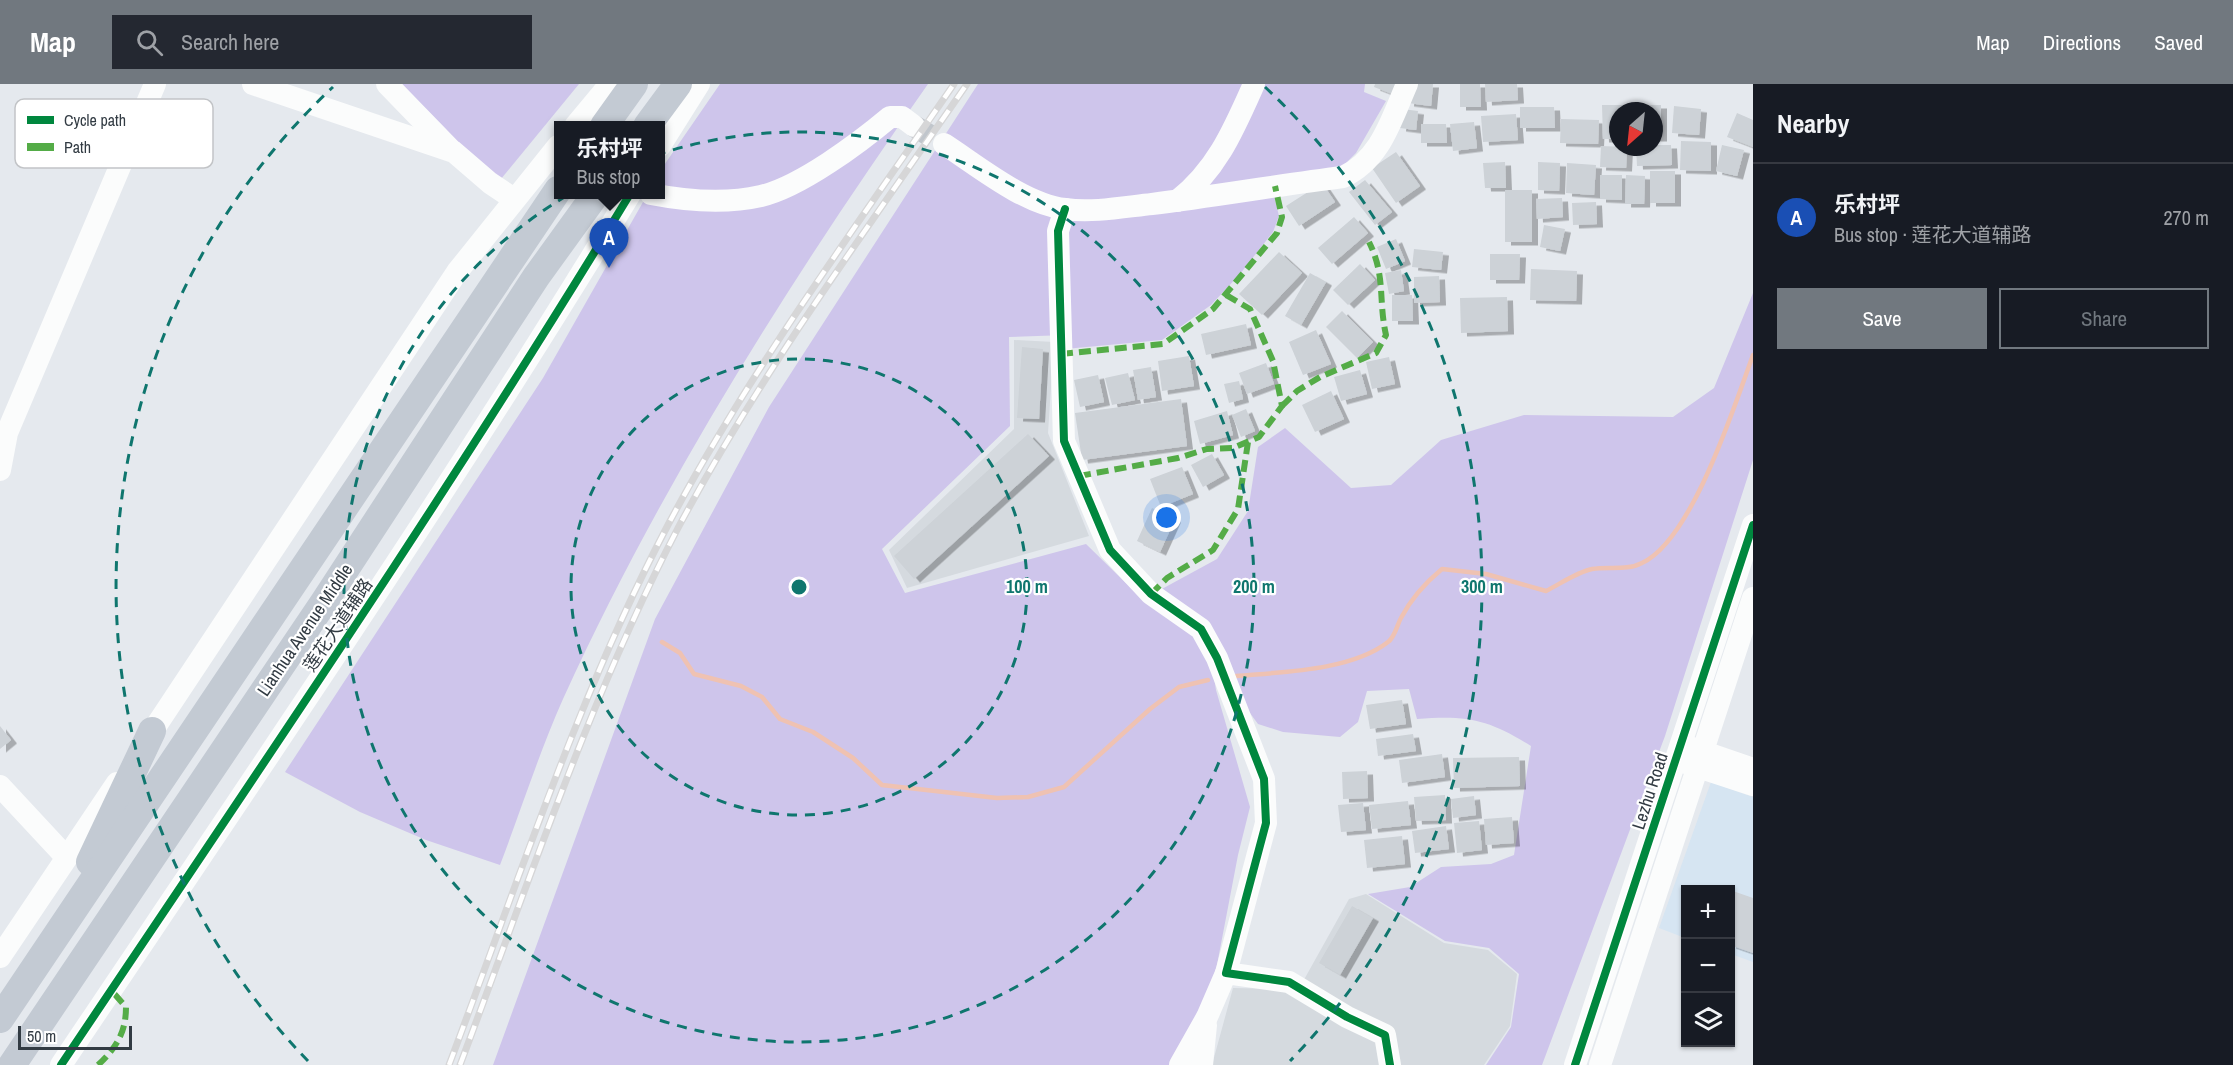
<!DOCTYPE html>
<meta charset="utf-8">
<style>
:root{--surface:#171b24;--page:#242831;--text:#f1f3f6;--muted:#9ea1a6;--line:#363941;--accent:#71787f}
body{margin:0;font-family:"Archivo Narrow","Noto Sans SC",sans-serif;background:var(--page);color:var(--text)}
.controls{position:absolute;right:18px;bottom:18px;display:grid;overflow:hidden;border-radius:0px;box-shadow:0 2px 4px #0004}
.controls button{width:54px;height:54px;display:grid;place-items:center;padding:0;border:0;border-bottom:2px solid var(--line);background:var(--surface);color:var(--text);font:30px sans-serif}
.compass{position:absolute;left:1609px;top:18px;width:54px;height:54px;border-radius:50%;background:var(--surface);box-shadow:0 2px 4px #0004;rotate:207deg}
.scale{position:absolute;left:18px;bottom:15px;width:114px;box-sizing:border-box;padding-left:6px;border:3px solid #323b43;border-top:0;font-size:16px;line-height:21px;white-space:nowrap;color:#323b43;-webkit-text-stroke:4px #fff;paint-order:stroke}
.you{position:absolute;left:1167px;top:434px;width:21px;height:21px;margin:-15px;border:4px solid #fff;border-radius:50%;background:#1a73e8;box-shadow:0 0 0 9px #1a73e833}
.badge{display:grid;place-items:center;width:39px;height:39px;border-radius:50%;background:var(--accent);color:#fff;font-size:20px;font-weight:700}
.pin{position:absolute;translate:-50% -50px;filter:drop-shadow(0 2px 3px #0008)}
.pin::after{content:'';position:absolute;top:32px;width:21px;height:18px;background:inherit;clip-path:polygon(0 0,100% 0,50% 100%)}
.popup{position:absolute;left:554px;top:37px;width:111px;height:78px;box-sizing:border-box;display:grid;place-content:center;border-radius:0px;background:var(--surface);filter:drop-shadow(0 2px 4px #0005);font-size:20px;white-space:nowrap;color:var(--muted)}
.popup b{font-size:22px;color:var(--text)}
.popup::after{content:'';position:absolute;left:50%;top:100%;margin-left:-12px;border:12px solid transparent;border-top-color:var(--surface)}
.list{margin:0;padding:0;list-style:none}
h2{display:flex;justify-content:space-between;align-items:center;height:78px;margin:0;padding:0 24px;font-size:26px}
h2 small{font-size:20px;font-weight:400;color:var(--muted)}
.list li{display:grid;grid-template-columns:39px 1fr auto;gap:18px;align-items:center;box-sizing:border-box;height:108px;padding:0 24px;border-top:2px solid var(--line)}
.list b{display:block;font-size:22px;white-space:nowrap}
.list p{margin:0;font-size:20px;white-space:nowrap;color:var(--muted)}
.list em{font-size:20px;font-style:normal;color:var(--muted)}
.actions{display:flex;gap:12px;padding:18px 24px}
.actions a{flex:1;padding:14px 0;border:2px solid var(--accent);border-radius:0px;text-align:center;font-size:21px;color:var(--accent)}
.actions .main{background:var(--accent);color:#fff}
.icon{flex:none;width:33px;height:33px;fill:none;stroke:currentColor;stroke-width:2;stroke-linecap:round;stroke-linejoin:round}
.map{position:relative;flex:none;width:1753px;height:981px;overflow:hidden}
header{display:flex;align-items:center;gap:36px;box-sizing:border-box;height:84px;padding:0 30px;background:var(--accent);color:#fff}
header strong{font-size:28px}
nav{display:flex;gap:33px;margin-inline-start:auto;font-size:21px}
.search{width:420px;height:54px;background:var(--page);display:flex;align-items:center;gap:15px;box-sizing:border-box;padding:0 21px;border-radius:0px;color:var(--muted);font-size:22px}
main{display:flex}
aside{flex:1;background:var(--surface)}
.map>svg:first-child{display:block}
.commercial{fill:#d6e5f2}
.industrial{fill:#d5dadf}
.green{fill:#cec5eb}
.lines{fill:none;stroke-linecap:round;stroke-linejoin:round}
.stream{stroke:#efc2b2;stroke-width:4.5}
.building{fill:#cdd2d7;filter:url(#shadow)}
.minor-tunnel{stroke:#c1c6cc;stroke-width:22;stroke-dasharray:22 11;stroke-linecap:butt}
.minor{stroke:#fbfcfc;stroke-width:22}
.major{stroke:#c3cad3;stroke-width:28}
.rail-casing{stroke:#d6d6d7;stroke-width:7}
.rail{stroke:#fff;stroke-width:4.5;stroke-dasharray:14;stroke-linecap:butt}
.quiet{stroke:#54ac47;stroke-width:6;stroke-dasharray:12 6;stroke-linecap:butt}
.cycleway-casing{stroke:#fff;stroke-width:11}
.cycleway{stroke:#00873e;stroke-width:8}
.ring{fill:none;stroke:#0f766e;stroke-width:3;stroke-dasharray:10 8}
.labels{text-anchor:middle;stroke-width:4.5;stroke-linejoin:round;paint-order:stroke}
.street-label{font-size:18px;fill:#323b43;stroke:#fff}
.key{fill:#fff;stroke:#c2c4c7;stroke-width:1.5}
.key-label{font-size:16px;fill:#323b43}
.centre{fill:#0f766e;stroke:#fff;stroke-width:3}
.ring-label{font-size:18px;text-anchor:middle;font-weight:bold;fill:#0f766e;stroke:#fff;stroke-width:4.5;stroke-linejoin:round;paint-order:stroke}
</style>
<header>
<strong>Map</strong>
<div class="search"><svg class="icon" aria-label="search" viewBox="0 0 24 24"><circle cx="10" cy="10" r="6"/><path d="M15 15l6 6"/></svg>Search here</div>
<nav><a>Map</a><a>Directions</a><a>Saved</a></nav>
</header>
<main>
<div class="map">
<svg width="1753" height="981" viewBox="0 0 1753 981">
<defs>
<filter id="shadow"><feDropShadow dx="6" dy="3.5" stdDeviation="0" flood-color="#0004"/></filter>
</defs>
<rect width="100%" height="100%" fill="#e5e9ee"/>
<polygon class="commercial" points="1711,698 1753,713 1753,878 1731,870 1730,806 1686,806 1685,854 1659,844"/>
<g class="industrial">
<polygon points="1014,256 1054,258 1048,349 1089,452 907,504 889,466 1014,345"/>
<polygon points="1366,810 1444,859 1488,866 1517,890 1510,942 1484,981 1212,981 1233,904 1286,905 1296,910 1349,815"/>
</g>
<g class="green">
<polygon points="401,0 579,0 501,95 465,65"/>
<path d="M720,0h208c-137,195 -266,398 -365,615 -24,54 -42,111 -63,166l-74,-25 -66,-28 -75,-40 258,-394 104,-183 13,-1v-23z"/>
<polygon points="978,0 1365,0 1364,8 1386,17 1356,69 1337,88 1270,96 1279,132 1273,148 1240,190 1211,221 1162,256 1065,265 1066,251 1009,253 1010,342 882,465 905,509 1086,460 1134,507 1197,553 1212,581 1216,606 1250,723 1238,771 1216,886 1199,928 1169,981 493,981 655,535 769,323"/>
<path d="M1753,209v167l-88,276 -123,329h-56l25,-38 8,-53 -30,-26 -44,-7 -77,-47 42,-7 31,-20 50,-3 23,-9 17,-109c-43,-27 -64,-31 -114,-27l-8,-30 -42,2 -9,31 -18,15 -57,-5 -25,-8 -98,-134 57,-31 31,-48 10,-64 27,-19 66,60 40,-3 50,-45 83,-25 149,2 41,-29z"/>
</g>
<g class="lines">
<g class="stream">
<polyline points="662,558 680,569 694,590 741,602 762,613 780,635 813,648 853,674 882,701 997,714 1028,713 1064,703 1150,625 1179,603 1208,596"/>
<path d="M1236,592c45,-4 115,-5 152,-34 7,-5 9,-17 13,-24 11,-21 24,-35 41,-49l44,5 60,17c14,-7 31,-19 46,-22 16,-3 35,2 50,-6 50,-23 92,-156 111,-208"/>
</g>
</g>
<g class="building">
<polygon points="1375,0 1399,0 1395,11 1374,3"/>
<polygon points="1410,0 1433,0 1431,22 1408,19"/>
<polygon points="1460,0 1480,0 1481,23 1460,23"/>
<polygon points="1485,0 1517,0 1518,16 1486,18"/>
<polygon points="1602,21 1626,21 1626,27 1618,27 1618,55 1603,55"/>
<polygon points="1631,21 1661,21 1661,54 1654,54 1654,27 1631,27"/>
<polygon points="1674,22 1701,25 1699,51 1672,49"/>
<polygon points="1520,23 1554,23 1555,44 1520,44"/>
<polygon points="1402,25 1418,27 1416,46 1400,44"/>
<polygon points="1737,29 1753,36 1753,63 1727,53"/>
<polygon points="1516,30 1518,56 1483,58 1481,32"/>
<polygon points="1561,35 1599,36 1598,60 1560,59"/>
<polygon points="1474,38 1477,64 1453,67 1450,40"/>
<polygon points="1421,40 1446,40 1447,59 1421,59"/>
<polygon points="1681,57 1711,58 1711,87 1680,86"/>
<polygon points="1654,61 1671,61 1672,81 1637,82 1636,63"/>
<polygon points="1722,61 1744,66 1737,92 1716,87"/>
<polygon points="1601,62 1627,63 1626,84 1600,83"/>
<polygon points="1396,68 1420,102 1396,119 1372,84"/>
<polygon points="1505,78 1506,104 1485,104 1483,79"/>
<polygon points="1538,78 1560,79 1559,107 1538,106"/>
<polygon points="1567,79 1596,81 1594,111 1566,109"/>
<rect x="1650" y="87" width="25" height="32"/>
<polygon points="1600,91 1622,91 1622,116 1600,115"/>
<polygon points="1626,91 1645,92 1644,120 1625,120"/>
<polygon points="1365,96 1392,128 1375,141 1349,108"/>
<polygon points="1322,99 1335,118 1299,142 1286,122"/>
<rect x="1505" y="106" width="27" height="52"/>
<polygon points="1562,114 1563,133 1537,135 1536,115"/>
<polygon points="1596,118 1597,140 1573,141 1572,119"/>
<polygon points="1354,133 1368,149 1332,180 1318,164"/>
<polygon points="1544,141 1565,145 1560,167 1540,163"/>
<polygon points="1396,155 1405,177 1386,185 1377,163"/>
<polygon points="1414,165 1443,168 1441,186 1412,183"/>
<polygon points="1279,168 1302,189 1262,231 1239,210"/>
<polygon points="1490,170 1520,170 1519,196 1490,196"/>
<polygon points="1360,180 1375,196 1348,221 1333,206"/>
<polygon points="1531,185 1577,187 1576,217 1530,216"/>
<polygon points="1401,186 1404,207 1389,210 1385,189"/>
<polygon points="1310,189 1326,198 1301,241 1285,232"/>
<polygon points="1439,192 1440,218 1414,219 1414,193"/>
<polygon points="1392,211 1412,211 1413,237 1392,237"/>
<polygon points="1507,213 1508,247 1461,249 1460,214"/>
<polygon points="1342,227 1373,258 1357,274 1326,243"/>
<polygon points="1246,240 1251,261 1206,271 1201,250"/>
<polygon points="1316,246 1331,280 1303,291 1289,258"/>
<polygon points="1022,263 1043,265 1039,335 1017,334"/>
<polygon points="1189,272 1194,302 1162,307 1158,277"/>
<polygon points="1389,273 1395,300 1372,305 1366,278"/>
<polygon points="1266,279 1274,300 1247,310 1239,289"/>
<polygon points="1151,283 1156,313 1138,316 1133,286"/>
<polygon points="1360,286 1367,310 1341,317 1334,293"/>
<polygon points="1128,289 1135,316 1112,321 1105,294"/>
<polygon points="1098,291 1104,318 1080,323 1074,296"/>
<polygon points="1239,297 1243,315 1229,319 1224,300"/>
<polygon points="1331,307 1344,335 1315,348 1302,321"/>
<polygon points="1181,315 1187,362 1082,376 1075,329"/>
<polygon points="1246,325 1255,347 1241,353 1232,331"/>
<polygon points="1227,327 1233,351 1200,360 1194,337"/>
<polygon points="1028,350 1049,372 914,495 894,472"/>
<polygon points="1212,370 1224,391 1203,403 1191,381"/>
<polygon points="1182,383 1193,410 1161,423 1150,395"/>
<polygon points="1152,424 1175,435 1160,468 1137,457"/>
<polygon points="1402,616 1406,640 1370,645 1366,621"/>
<polygon points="0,642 11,656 0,665"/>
<polygon points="1413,650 1416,667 1378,672 1376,655"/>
<polygon points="1442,670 1445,693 1402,699 1399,676"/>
<polygon points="1519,673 1520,702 1454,704 1453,674"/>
<polygon points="1367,687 1368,714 1343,715 1342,688"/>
<polygon points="1445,711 1446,736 1416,737 1414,713"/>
<polygon points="1474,712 1476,731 1453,734 1451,715"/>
<polygon points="1408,717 1411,741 1372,745 1369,721"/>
<polygon points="1363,719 1366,746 1341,748 1338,721"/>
<polygon points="1512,733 1514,759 1486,761 1484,735"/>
<polygon points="1479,737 1482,766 1457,769 1454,739"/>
<polygon points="1446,742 1449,765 1415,769 1412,747"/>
<polygon points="1402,752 1405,780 1367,784 1364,756"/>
<polygon points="1730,806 1753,814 1753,869 1730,861"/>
<polygon points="1352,822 1373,834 1340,891 1319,879"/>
</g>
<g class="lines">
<polyline class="minor-tunnel" points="914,42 944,60"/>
<g class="minor">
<polyline points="253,0 454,68 490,99 514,115"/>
<polyline points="387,0 451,66"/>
<polyline points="575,42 610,0"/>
<path d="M944,60c34,22 80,60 121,65 27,4 59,-2 87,-5 64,-8 127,-19 191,-27 38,-18 48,-57 64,-93"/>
<polyline points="660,62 699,0"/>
<path d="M651,110c36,7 75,10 110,2 39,-9 98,-53 129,-79h12l12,9"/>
<path d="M1177,117c40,-31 57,-72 77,-117"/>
<polyline points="1065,125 1058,147 1064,357 1110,466 1151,510 1201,545 1217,574 1264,695 1266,739 1226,889 1289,898 1347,933 1385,951 1390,981"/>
<polyline points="0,386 7,349 155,0"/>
<polyline points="144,660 457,188 558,62"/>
<polyline points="1689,663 1753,685"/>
<polyline points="1683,678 1753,701"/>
<polyline points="0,702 66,773"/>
<polyline points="0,873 117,699"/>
<path d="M61,981c193,-288 389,-574 569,-871"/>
<polyline points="1180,981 1207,933 1226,889"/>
<polyline points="1202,981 1206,941"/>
<polyline points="1575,981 1753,441"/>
<polyline points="1600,981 1753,514"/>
</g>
<g class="major">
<polyline points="604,42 634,0"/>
<polyline points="647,42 678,0"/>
<polyline points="90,778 152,647"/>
<polyline points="0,935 558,106"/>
<polyline points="12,981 324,518 536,193 596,110"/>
</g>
<defs>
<g id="rail">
<path d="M449,981c69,-182 129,-370 220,-542 82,-154 186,-295 285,-439"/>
<path d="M460,981c68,-180 129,-366 218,-537 83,-156 189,-299 289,-444"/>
</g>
</defs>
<use href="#rail" class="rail-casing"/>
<use href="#rail" class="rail"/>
<g class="quiet">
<polyline points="1061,270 1163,260 1213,225 1277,149 1282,133 1275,102"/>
<path d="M1282,322l15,-15 23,-14 56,-24 10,-18c-8,-36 0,-59 -17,-93"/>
<polyline points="1079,392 1178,374 1207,365 1233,364 1259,353 1282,322 1273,277 1250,225 1226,211"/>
<polyline points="1151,510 1167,494 1213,466 1238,425 1248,358"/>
<path d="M98,981c18,-17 28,-32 28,-58l-15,-17"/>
</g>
<defs>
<g id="cycleway">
<polyline points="1065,125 1058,147 1064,357 1110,466 1151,510 1201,545 1217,574 1264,695 1266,739 1226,889 1289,898 1347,933 1385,951 1390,981"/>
<path d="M61,981c193,-288 389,-574 569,-871"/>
<polyline points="1575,981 1753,441"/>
</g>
</defs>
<use href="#cycleway" class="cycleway-casing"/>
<use href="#cycleway" class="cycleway"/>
</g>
<g class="ring">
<circle cx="799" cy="503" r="228"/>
<circle cx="799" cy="503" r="455"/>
<path d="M308 977A683 683 0 0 1 333 3M1265 3A683 683 0 0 1 1290 977"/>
</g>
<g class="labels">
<g class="street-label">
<text transform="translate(338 541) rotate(-56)" y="6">莲花大道辅路</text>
<text transform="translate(305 546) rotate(-56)" y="6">Lianhua Avenue Middle</text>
<text transform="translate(1650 707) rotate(-72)" y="6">Lezhu Road</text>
</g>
</g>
<rect x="15" y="15" width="198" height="69" rx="9" class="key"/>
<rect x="27" y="32" width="27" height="8" fill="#00873e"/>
<rect x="27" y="59" width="27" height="8" fill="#54ac47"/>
<g class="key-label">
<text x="64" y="42">Cycle path</text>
<text x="64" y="69">Path</text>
</g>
<circle cx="799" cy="503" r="9" class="centre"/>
<g class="ring-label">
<text x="1027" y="509">100 m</text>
<text x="1254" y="509">200 m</text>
<text x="1482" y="509">300 m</text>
</g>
</svg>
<div class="controls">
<button>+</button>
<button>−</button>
<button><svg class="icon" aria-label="layers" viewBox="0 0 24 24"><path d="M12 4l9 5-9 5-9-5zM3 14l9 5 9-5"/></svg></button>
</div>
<svg class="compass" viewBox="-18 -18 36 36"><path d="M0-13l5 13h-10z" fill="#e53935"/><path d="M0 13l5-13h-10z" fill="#9ea1a6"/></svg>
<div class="scale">50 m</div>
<div class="you"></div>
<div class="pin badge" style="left:609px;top:184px;background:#1a4fb4">A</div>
<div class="popup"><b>乐村坪</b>Bus stop</div>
</div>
<aside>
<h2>Nearby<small></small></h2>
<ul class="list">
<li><span class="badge" style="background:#1a4fb4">A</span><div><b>乐村坪</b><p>Bus stop · 莲花大道辅路</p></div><em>270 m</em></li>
</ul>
<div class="actions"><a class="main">Save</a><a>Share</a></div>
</aside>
</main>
